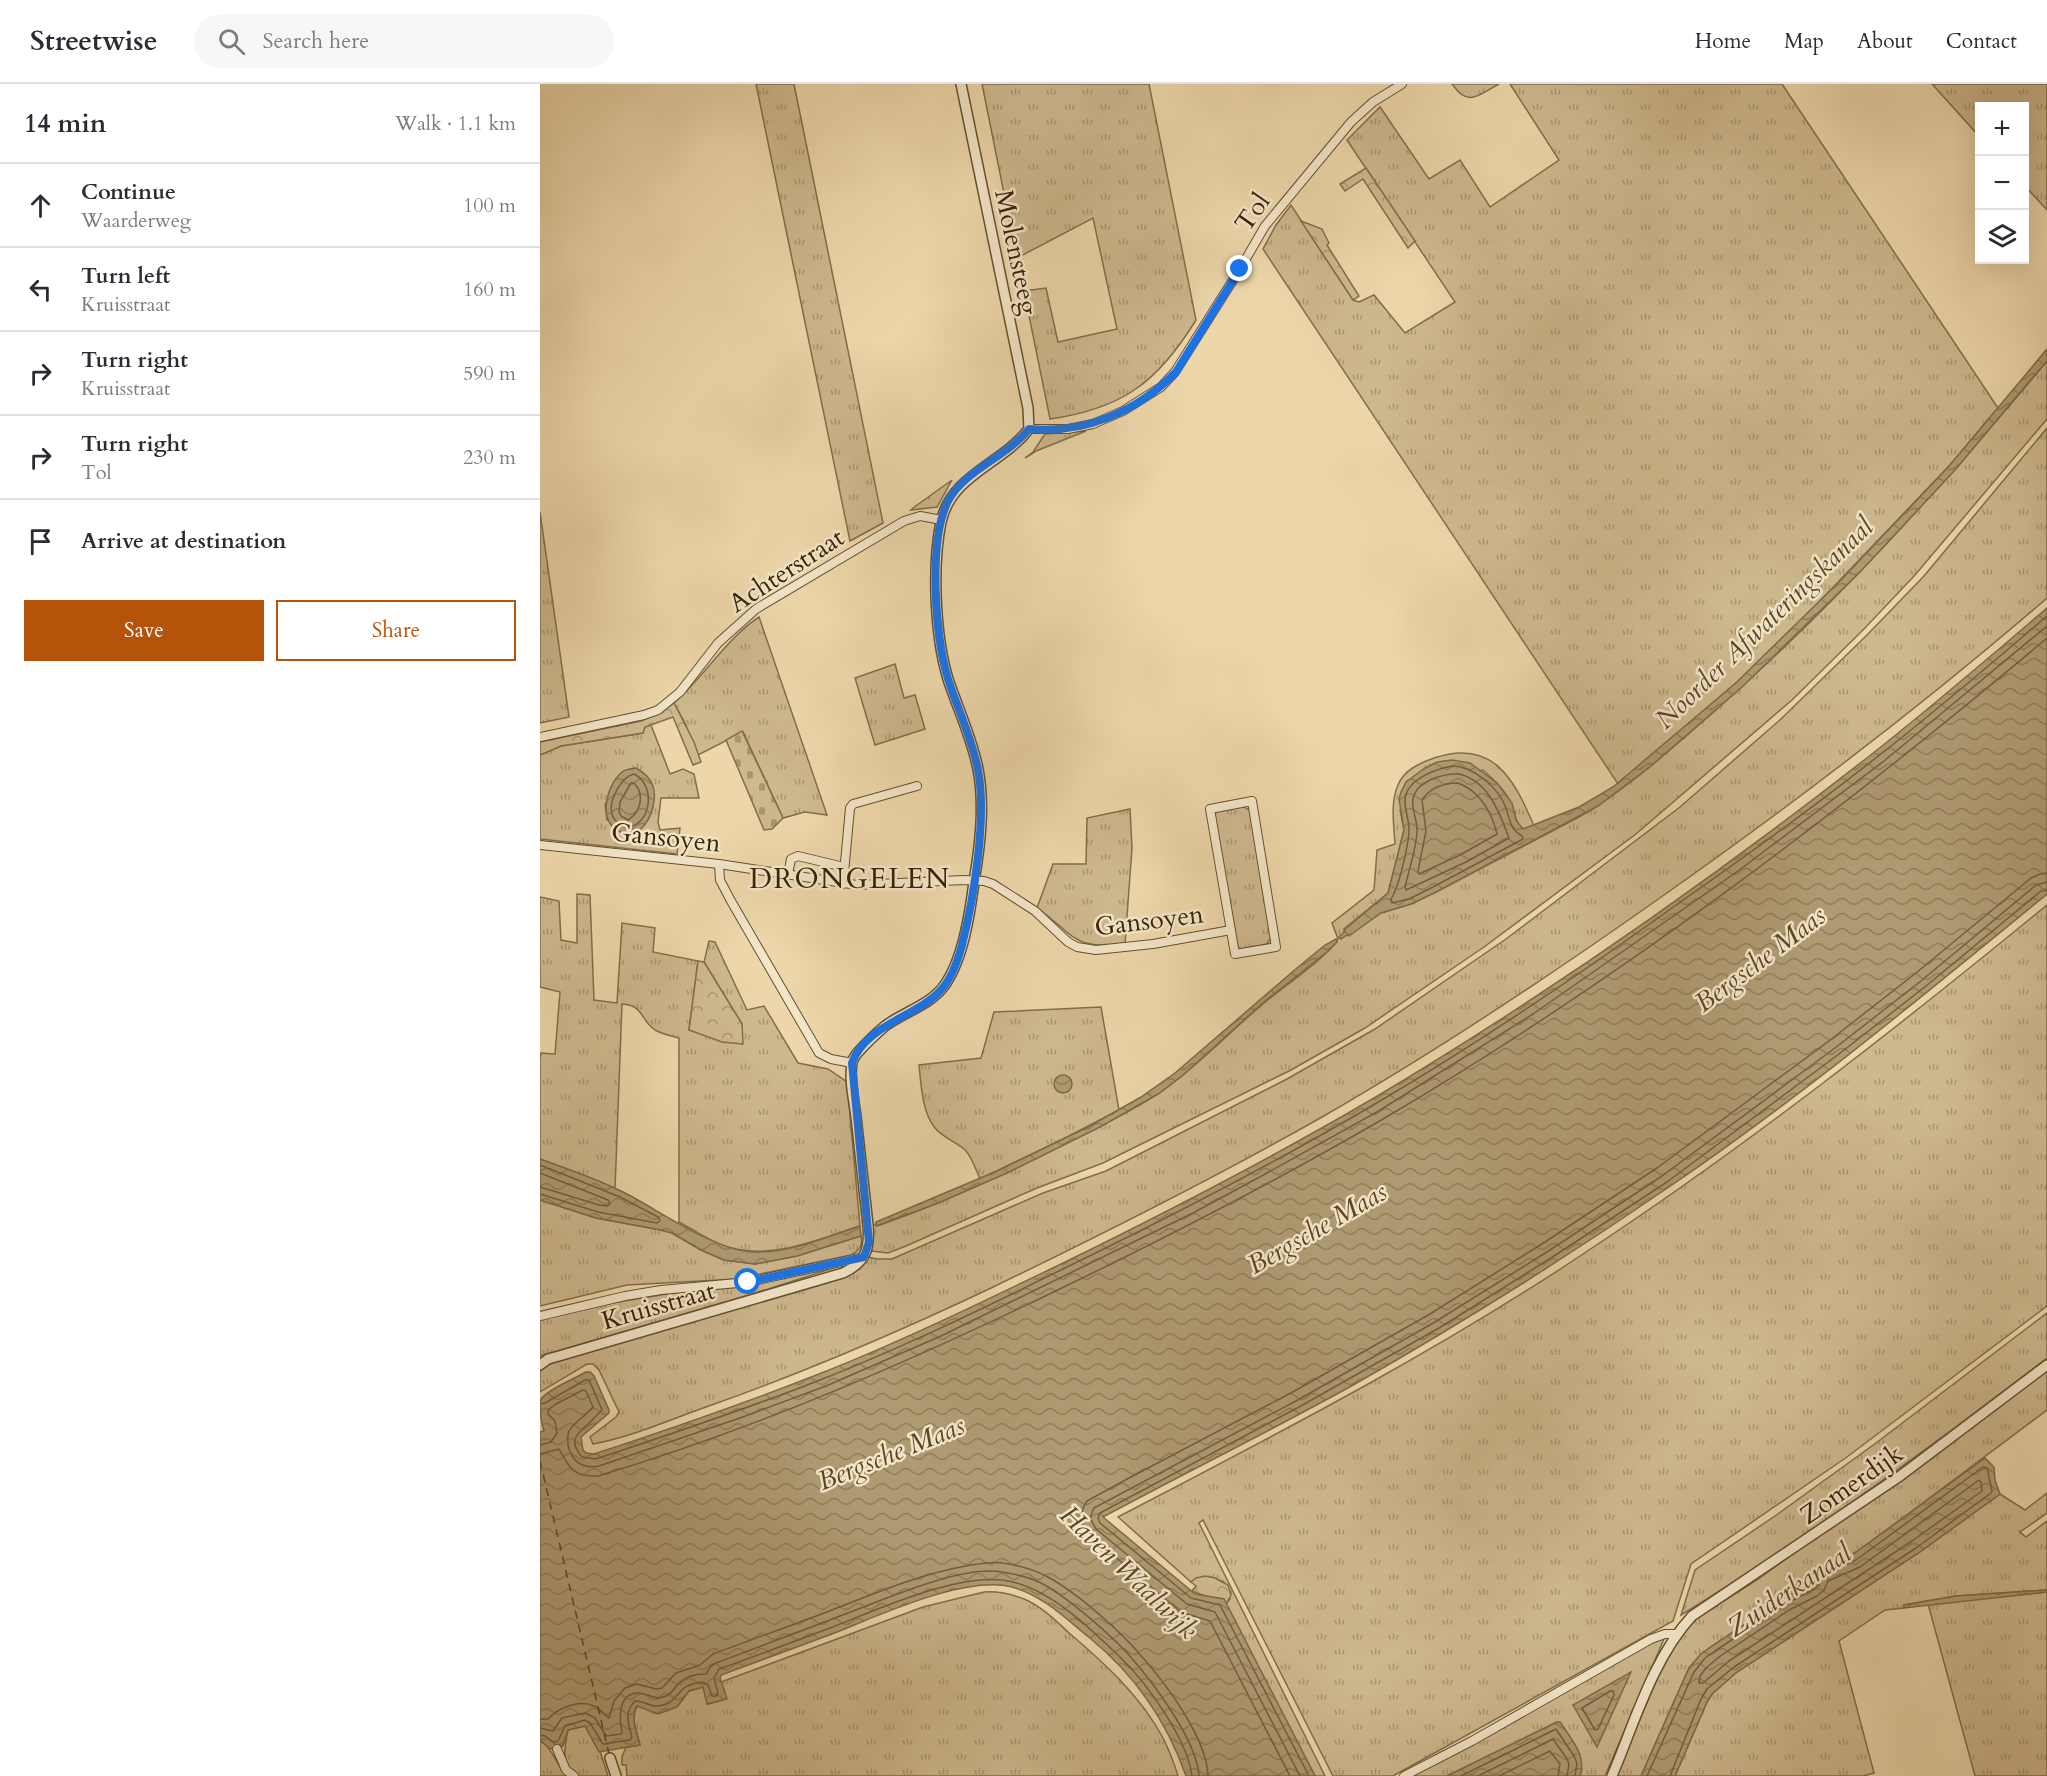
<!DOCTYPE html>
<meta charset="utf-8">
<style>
:root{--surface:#fff;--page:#f7f7f7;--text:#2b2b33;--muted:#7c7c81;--line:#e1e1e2;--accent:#b45309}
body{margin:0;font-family:Cardo,serif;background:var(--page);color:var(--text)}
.controls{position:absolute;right:18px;top:18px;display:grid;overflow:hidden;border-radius:0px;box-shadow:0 6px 24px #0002}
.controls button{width:54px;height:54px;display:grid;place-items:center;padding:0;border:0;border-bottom:2px solid var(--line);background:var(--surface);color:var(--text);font:30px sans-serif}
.stop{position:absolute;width:18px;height:18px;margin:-14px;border:4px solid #1a73e8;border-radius:50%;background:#fff}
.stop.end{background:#1a73e8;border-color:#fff;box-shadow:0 2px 6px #0008}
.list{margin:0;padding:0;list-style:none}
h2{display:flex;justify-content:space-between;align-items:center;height:78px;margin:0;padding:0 24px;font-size:26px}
h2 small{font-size:20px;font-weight:400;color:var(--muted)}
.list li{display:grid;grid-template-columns:39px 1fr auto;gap:18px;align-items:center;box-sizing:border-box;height:84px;padding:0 24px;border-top:2px solid var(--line)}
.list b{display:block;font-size:22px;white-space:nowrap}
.list p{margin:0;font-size:20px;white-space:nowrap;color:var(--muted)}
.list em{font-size:20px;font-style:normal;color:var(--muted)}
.actions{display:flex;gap:12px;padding:18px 24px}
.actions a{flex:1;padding:14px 0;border:2px solid var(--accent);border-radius:0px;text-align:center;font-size:21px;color:var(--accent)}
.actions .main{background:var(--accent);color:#fff}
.icon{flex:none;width:33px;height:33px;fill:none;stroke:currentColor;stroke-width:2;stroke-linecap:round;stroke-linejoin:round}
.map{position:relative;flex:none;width:1507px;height:1692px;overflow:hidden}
header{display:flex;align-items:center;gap:36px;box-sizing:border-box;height:84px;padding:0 30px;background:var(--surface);border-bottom:2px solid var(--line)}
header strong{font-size:28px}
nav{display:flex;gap:33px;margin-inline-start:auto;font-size:21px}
.search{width:420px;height:54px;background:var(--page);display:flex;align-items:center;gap:15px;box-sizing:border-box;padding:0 21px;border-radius:33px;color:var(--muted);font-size:22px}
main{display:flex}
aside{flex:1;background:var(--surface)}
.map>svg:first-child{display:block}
.grass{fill:url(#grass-tufts);stroke:#826e49;stroke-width:1.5;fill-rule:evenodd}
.forest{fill:url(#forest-crowns);stroke:#826e49;stroke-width:1.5}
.cemetery{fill:url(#cemetery-stones);stroke:#826e49;stroke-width:1.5}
.water{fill:url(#water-waves);stroke:#7f6a46;stroke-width:1.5}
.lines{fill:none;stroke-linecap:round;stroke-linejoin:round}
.shore{stroke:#735e3b;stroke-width:1.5}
.ferry{stroke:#5b4725;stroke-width:1.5;stroke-dasharray:8 6;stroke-linecap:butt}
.minor-casing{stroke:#64502e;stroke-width:10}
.tertiary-casing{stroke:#64502e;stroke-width:12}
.minor{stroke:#f3e5c8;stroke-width:8}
.tertiary{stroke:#f3e5c8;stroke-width:9}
.route{stroke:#1a73e8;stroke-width:8}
.labels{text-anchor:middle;stroke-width:5;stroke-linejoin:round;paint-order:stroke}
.street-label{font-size:26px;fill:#372304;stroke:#f3e5c8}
.water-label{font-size:27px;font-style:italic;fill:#5b4725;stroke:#f3e5c8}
.quarter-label{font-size:28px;letter-spacing:1.5px;fill:#372304;stroke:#f3e5c8}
</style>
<header>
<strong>Streetwise</strong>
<div class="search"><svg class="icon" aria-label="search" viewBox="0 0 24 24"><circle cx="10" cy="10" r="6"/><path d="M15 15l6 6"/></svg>Search here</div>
<nav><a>Home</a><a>Map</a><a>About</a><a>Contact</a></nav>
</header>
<main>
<aside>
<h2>14 min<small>Walk · 1.1 km</small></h2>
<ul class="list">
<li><svg class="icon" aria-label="ahead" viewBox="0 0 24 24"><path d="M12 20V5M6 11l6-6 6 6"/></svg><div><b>Continue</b><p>Waarderweg</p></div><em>100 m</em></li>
<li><svg class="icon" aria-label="left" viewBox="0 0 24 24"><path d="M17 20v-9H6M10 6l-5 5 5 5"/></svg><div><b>Turn left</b><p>Kruisstraat</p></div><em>160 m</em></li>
<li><svg class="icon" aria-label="right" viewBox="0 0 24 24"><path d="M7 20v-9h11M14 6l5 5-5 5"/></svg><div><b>Turn right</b><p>Kruisstraat</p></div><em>590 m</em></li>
<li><svg class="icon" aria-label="right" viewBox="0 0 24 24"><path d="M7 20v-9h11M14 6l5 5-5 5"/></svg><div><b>Turn right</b><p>Tol</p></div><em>230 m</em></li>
<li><svg class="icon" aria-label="arrive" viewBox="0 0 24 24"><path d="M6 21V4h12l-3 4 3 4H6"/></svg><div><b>Arrive at destination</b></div></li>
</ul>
<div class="actions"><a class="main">Save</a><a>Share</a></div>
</aside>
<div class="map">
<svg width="1507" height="1692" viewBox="0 0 1507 1692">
<defs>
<pattern id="grass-tufts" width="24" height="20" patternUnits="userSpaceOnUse" patternTransform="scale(1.5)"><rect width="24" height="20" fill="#ceb88e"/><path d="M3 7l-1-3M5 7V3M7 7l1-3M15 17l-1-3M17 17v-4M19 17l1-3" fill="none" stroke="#a89572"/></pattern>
<pattern id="forest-crowns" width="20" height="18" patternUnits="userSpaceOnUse" patternTransform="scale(1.5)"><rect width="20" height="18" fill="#ceb88e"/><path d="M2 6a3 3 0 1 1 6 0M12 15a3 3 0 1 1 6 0" fill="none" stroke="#a89572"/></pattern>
<pattern id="cemetery-stones" width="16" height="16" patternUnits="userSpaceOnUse" patternTransform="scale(1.5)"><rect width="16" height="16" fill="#ceb88e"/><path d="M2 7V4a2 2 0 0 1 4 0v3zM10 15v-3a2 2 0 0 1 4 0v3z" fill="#a89572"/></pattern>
<pattern id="water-waves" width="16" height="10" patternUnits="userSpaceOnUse" patternTransform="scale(1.5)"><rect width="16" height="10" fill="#af9a72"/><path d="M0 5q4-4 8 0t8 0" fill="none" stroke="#8f7d5b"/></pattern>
</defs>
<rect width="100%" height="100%" fill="#edd7aa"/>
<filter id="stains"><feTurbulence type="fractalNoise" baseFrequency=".00333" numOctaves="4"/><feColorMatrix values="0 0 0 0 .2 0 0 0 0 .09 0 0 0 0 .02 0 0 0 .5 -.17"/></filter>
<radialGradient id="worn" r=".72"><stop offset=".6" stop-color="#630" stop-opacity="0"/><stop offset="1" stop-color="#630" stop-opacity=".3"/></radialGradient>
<g class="grass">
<polygon points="216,0 254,0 343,439 310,457"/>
<path d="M442,0h167l47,236c-38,62 -74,89 -146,99l-26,-128 22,-3 12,54 59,-13 -24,-111 -76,40z"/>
<path d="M912,0h47c-21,11 -30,24 -47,0z"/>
<polygon points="970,0 1242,0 1458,324 1410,381 1277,520 1197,598 1078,700 723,165 736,141 751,121 813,216 819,218 834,211 865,249 915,218 807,56 840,23 889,95 920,76 950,123 1019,76"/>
<polygon points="1392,0 1507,0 1507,126 1485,102 1484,22 1440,22 1439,52"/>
<path d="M1507,277v58l-132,156 -51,54 -72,71 -156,134 -152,113 -119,81 -74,42 -188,93 -66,25 -131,58 -18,7 -16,-2 -2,-25 6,-2 1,2c59,-20 115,-46 170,-74 38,-19 77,-36 112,-59 38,-26 69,-60 104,-89 18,-16 65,-47 75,-65l-6,-16 42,-33 3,-40 18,-6c-1,-18 -5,-42 3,-59 6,-15 22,-22 36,-27 59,-20 80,21 100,68l-11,3c-9,-7 -7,-16 -12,-26 -6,-13 -18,-24 -28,-33l-83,40 4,20 -16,63 -44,36 4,6 33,-22 30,-9 25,-12 143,-75c47,-27 88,-65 129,-100 124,-108 234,-230 339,-356z"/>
<path d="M1507,344v170c-125,108 -255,207 -390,302 -109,77 -220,151 -335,217 -109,62 -221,118 -333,172 -93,44 -186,84 -283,118 -37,13 -75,30 -113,37l-3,-7 26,-20 3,-5 -20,-42 -6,-6h-6l-47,28v-21l5,-5 12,-5 257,-77 54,-27 9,2h15l151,-66 63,-22 181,-92 88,-50 131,-90 174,-132 101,-88 87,-85 56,-58z"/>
<polygon points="546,347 496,367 485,374 493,368 505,350"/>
<polygon points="412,396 397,423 371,426 373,424"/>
<polygon points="0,428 29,633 0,639"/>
<path d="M219,533l68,198 -22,-3 -22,6 -40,-86 -45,23 -13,-32 -11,-20c29,-25 54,-66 85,-86z"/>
<polygon points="355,580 364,614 375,611 385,645 335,661 315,594"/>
<path d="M111,641l19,49 13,-5 11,5 5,24h-38l-3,24 2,8 20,-2 -3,26 -137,-15v-84l21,-9 82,-13 2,-6zM76,696l37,6v22l-46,12 -2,-15z"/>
<polygon points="703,722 710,727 731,854 726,861 703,865 698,864 674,733 677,727"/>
<path d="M590,725l2,39 -7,96c-55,5 -48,-8 -88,-36l16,-44h33l1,-46z"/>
<path d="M37,810l13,1 4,105 23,3 5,-80 33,5 -2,24 45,9 -9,69 53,14v-20l-38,-62 5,-21 6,1 32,68 17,-4 34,57 30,6 19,13 13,144c-43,14 -90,35 -136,20 -16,-6 -30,-16 -45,-24v-184c-8,-2 -17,-4 -24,-8 -15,-10 -11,-25 -33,-26l-7,185 -75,-30v-100l1,-6 14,1 5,-62 -20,-5v-90l19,4 2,39 16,3z"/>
<path d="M1507,821v401l-200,151 -156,107 -18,57 -280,155h-60l-130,-256 -4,3 126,253h-10l-89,-172 4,-5 -6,-17c-11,-5 -22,-9 -33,0l-73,-65c159,-83 319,-165 468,-265 161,-106 312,-225 461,-347z"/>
<path d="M561,923l18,103 -56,29 -83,40c-4,-9 -8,-22 -15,-29 -9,-8 -23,-13 -30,-22 -13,-16 -14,-44 -16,-63l62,-7 13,-46z"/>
<path d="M0,1116l56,18 65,12 11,3 29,17 23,10 31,4 42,-8 64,-20c2,10 -1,14 -10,19l-115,24 -109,6 -87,21z"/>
<polygon points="306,1180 200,1214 0,1272 0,1235 72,1219 133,1209 200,1203"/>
<path d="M1507,1229v45c-118,91 -239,179 -366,257l14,-45 80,-54 101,-73z"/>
<polygon points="1507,1287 1507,1326 1320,1466 1275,1489 1274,1497 1270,1500 1243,1515 1172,1562 1161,1570 1149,1584 1101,1692 1075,1692 1127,1572 1146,1544 1157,1534 1217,1496"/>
<polygon points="1507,1409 1507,1429 1480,1448 1486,1453 1507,1437 1507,1506 1416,1512 1364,1521 1364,1524 1345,1526 1299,1557 1334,1689 1323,1692 1135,1692 1167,1618 1172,1610 1197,1588 1380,1468 1460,1410 1485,1426"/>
<path d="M444,1508c13,-1 27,2 40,7 17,7 31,21 44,33 36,31 72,63 95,106 6,12 11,25 15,38h-551l-1,-11h-4v-8l4,-10 14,-2c-3,-13 -10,-27 -3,-39l24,5 7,-1 9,-4 12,-15 14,-4 5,17 18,-5 -5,-17 3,-1 199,-74z"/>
<polygon points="1507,1508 1507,1692 1435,1692 1388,1520"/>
<polygon points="1127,1548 1065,1692 1040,1692 1042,1685 1017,1638 907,1692 864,1692"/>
<path d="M45,1642l15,25 8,25c-9,0 -20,0 -29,0 -20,-4 -14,-32 -11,-46z"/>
<path d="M3,1658c9,7 15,25 24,34h-27v-33z"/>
</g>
<g class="forest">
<polygon points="826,84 875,157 868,164 823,95 805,107 800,100"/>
<polygon points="761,137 782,145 789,159 787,161 819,212 813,216"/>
<polygon points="134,619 154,658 161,678 153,681 133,633 105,643 103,649 21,662 0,671 0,658 101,637 117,630"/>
<polygon points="158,877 164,878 202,940 203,960 182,958 149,946"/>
<polygon points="665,1492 675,1494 688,1501 691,1511 686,1520 684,1515 668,1513 652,1507 656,1502 651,1498 656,1494"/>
</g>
<polygon class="cemetery" points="202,647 243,734 232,745 224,746 186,656"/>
<g class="water">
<polygon points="1507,265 1507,277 1472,318 1416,385 1320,488 1202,603 1111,682 1058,722 896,808 871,820 841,829 809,852 807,851 801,855 799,853 805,847 804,846 848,809 864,746 859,715 861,708 866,698 885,684 897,678 912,676 930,679 957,699 972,719 976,736 983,745 1039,723 1073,703 1197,598 1302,495 1410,381"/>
<path d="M1507,524v286c-123,101 -246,203 -378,293 -102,70 -207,136 -314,197 -83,46 -168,88 -252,133l92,77 29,5 91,177h-129c-19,-54 -50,-100 -95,-137 -25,-20 -47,-43 -79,-52 -48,-12 -134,29 -180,47 -37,14 -74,27 -111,41l-1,3 7,21 -20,5 -4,-17 -14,4 -12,16 -19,7 -21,-8c-7,12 0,26 3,39l-41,7 -14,-26 -17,4 -5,16 -13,3 -10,-9v-308l4,-1c-3,-9 -4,-20 -4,-30 4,-10 36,-23 46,-29h4l4,4 15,34v3l-28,24 2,13 3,3 8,1c76,-25 151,-51 225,-80 81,-32 161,-71 240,-109 106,-52 213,-107 315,-167 173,-103 345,-224 503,-348 58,-46 114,-94 170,-142z"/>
<path d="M96,684c7,4 13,9 16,16 8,16 -5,54 -27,49 -30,-6 -19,-48 -3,-61 4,-3 9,-3 14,-4z"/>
<polygon points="796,855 797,858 788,867 723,919 642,992 618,1010 560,1043 467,1089 396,1120 336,1142 336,1138 457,1087 550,1042 601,1013 635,989 757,884 785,861"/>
<circle cx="523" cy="1000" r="9"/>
<path d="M0,1075c28,10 58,20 85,34 35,18 91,58 128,59 37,1 73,-15 107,-26l1,10 -64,20 -42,8 -31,-4 -23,-10 -29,-17 -11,-3 -65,-12 -56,-18z"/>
<polygon points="1445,1374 1454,1383 1455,1396 1460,1410 1380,1468 1197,1588 1172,1610 1167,1618 1135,1692 1101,1692 1149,1584 1161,1570 1172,1562 1243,1515 1270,1500 1274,1497 1275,1489 1312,1471"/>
<polygon points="1507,1506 1507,1508 1364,1524 1364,1521 1416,1512"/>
<polygon points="1091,1588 1057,1663 1033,1621"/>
<path d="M1017,1638h3c11,17 27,33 20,54h-133z"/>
</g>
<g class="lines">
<g class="shore">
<path d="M912,682c21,0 47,22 54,42 4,12 4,21 16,28l1,3 -90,48 -24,12 -17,4 -1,-4c8,-12 17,-52 18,-67 1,-11 -5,-22 -4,-33 2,-20 31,-30 47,-33z"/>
<path d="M94,690c23,11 17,53 -8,53 -6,-3 -12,-5 -14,-13 -4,-13 9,-37 22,-40z"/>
<path d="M919,690c30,7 41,40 50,64l-45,25 -58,27 -1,-3c4,-18 11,-37 12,-55 1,-11 -6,-23 -4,-33 3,-18 31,-26 46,-25z"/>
<path d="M91,699h3c11,11 7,29 -6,37l-7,-4 -2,-5 1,-9z"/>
<path d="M918,699c22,8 34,30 39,51l-37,21 -41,19 -1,-3 8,-40 -4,-31c8,-12 22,-17 36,-17z"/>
<polyline points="0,1081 80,1113 118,1133 120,1137 117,1139 58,1128 0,1110"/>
<polyline points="0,1089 68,1116 70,1120 67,1122 59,1121 0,1103"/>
<path d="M0,1320l5,-1 40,-23h4l13,30c-5,4 -9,10 -14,14 -13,11 -19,18 -6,33l14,2c75,-25 151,-50 224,-79 84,-33 166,-73 247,-113 105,-51 208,-104 308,-163 102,-60 201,-127 297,-196 70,-49 138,-98 205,-151 58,-45 114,-93 170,-141"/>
<path d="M0,1361l11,-3 6,-9 -2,-12 -7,-7v-4l8,-6 27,-14 3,1 7,16c-7,9 -19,15 -24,24 -2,4 -1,10 -1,14 4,17 14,24 31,21l141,-48 86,-32 115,-50 252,-123 63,-34 121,-67 156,-98 205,-143 146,-110 163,-135"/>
<path d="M0,1370l19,-5c11,20 14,28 39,27 163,-49 318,-117 470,-191 107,-52 212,-106 315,-166 236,-139 455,-305 664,-481"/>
<polygon points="1439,1396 1441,1398 1442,1407 1372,1457 1189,1577 1163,1599 1159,1599 1160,1592 1166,1584 1179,1573 1249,1526 1277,1512 1284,1506 1288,1497 1320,1483"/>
<polygon points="1070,1607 1073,1607 1074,1611 1058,1645 1055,1646 1042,1624"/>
<path d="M0,1635h8c10,-11 31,-20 46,-13 6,2 10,9 15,12l5,-17 11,-13 12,-4 19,5 6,-1 14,-15 24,-8 13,-11c40,-15 80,-29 119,-44 44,-17 88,-36 134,-44 12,-2 25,-5 36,-3 15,2 31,6 44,13 29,15 76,56 97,82 24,27 64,81 65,118"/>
<path d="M0,1644l13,3 9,-13 23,-5 10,5 11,18 15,-2 1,-2c-3,-13 -4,-39 16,-39 11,0 16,8 28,3 6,-2 9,-9 13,-13 7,-7 19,-9 27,-9l5,-8 5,-3c42,-16 83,-31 124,-47 41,-15 119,-51 162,-44 13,2 27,5 39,11 27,14 75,56 94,79 22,26 62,80 64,114"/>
<path d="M0,1651l5,1 8,6 5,-1 7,-15 20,-6 5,3 13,21 27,-4 2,-3c-4,-13 -8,-25 3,-36 8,-1 15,6 23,5 14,-1 17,-10 26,-18 5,-4 12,-5 18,-6l6,3 4,11h4l2,-3 -4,-15 5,-9c37,-13 74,-27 111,-41 47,-18 134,-59 183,-46 40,10 77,46 107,75 26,25 68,83 72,119"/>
<path d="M750,1692l-80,-155 -29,-9 -92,-77c-9,-10 -10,-22 -2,-34l42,-23 162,-85 139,-79 115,-72 112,-74 172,-127 87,-68 115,-95 9,-4 7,-1"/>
<polyline points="760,1692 675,1528 647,1520 556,1445 550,1434 554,1424 756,1317 895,1238 1010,1166 1122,1092 1295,964 1381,897 1496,801 1507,798"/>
<polyline points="769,1692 680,1521 651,1514 560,1439 558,1434 560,1429 759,1323 899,1244 1014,1172 1127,1098 1299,970 1386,902 1501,807 1507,806"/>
<polyline points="921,1692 1016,1645 1034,1672 1037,1679 1035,1692"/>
<polyline points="938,1692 1013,1655 1027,1675 1029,1680 1027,1692"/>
<polyline points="959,1692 1010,1667 1020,1680 1018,1692"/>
<polyline points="1107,1692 1154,1588 1165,1574 1175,1567 1246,1520 1274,1505 1279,1501 1281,1492 1316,1476 1443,1383 1447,1384 1452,1407 1451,1409 1376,1464 1194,1583 1167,1605 1161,1615 1130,1692"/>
</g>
<polyline class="ferry" points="0,1377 69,1670"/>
<defs>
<g id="minor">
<polyline points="489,345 528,345 553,340 583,327 621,303 635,288 700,185 725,142 811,38 833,18 862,0"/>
<polyline points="0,653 104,631 118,626 140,608 178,559 216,525 364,437 380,432 402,436"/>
<polygon points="712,717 736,863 695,870 670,725"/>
<polyline points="0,761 179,780 317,801 424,796 444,797 453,800 495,827 528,858 537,863 556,866 613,860 691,846"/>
<polyline points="179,780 180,796 191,817 279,969 291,975 312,979"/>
<polyline points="248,790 251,775 258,772 304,783"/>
<polyline points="303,800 310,724 313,720 377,702"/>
<polyline points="0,1232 85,1212 121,1206 208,1198 324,1173"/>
<polyline points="17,1665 26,1686 34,1692"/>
<polyline points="864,1692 932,1657 1111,1555 1125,1550 1137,1550"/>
</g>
<g id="tertiary">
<path d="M0,1281l8,-6 11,-3 284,-83c23,-11 27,-24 25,-48 -4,-36 -8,-72 -12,-108 -2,-17 -7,-37 -4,-54 1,-6 6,-11 10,-15 7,-8 15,-15 23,-22 19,-14 45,-21 59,-40 19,-26 26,-73 30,-104 6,-36 11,-77 4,-113 -6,-31 -20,-60 -30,-90 -13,-43 -16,-113 -7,-157 10,-47 61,-58 88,-93l-1,-21 -67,-324"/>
<polyline points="70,1674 76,1692"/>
<path d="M1072,1692c22,-52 41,-118 80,-160l208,-140 147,-111"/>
</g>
</defs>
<use href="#minor" class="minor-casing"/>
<use href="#tertiary" class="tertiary-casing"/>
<use href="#minor" class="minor"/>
<use href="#tertiary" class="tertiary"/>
</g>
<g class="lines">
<path class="route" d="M208,1198l116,-25 5,-15 -17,-179c13,-38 66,-47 89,-73 11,-12 17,-30 21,-45 12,-47 25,-128 16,-175 -6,-32 -20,-60 -30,-91 -13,-42 -20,-138 0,-178 16,-31 59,-44 81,-72 55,5 108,-17 147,-57l64,-103"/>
</g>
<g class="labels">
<g class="street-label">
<text transform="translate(712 128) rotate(-55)" y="9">Tol</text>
<text transform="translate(477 168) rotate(78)" y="9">Molensteeg</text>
<text transform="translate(246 486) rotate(-33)" y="9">Achterstraat</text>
<text transform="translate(126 753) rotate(6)" y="9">Gansoyen</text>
<text transform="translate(609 836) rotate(-7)" y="9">Gansoyen</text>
<text transform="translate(118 1221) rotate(-16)" y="9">Kruisstraat</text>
<text transform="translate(1311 1400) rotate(-35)" y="9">Zomerdijk</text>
</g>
<g class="water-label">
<text transform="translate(1224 539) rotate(-44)" y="9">Noorder Afwateringskanaal</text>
<text transform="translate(1220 875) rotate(-37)" y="9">Bergsche Maas</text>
<text transform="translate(777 1144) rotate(-30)" y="9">Bergsche Maas</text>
<text transform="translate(351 1369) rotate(-22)" y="9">Bergsche Maas</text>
<text transform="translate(589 1488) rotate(44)" y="9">Haven Waalwijk</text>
<text transform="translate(1249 1506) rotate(-34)" y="9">Zuiderkanaal</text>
</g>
<g class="quarter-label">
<text x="310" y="804">DRONGELEN</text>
</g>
</g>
<rect width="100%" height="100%" filter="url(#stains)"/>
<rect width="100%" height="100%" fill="url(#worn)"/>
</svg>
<div class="controls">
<button>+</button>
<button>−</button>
<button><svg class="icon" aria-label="layers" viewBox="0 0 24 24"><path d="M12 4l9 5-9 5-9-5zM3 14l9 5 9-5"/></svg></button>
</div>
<div class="stop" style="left:208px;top:1198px"></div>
<div class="stop end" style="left:700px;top:185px"></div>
</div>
</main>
